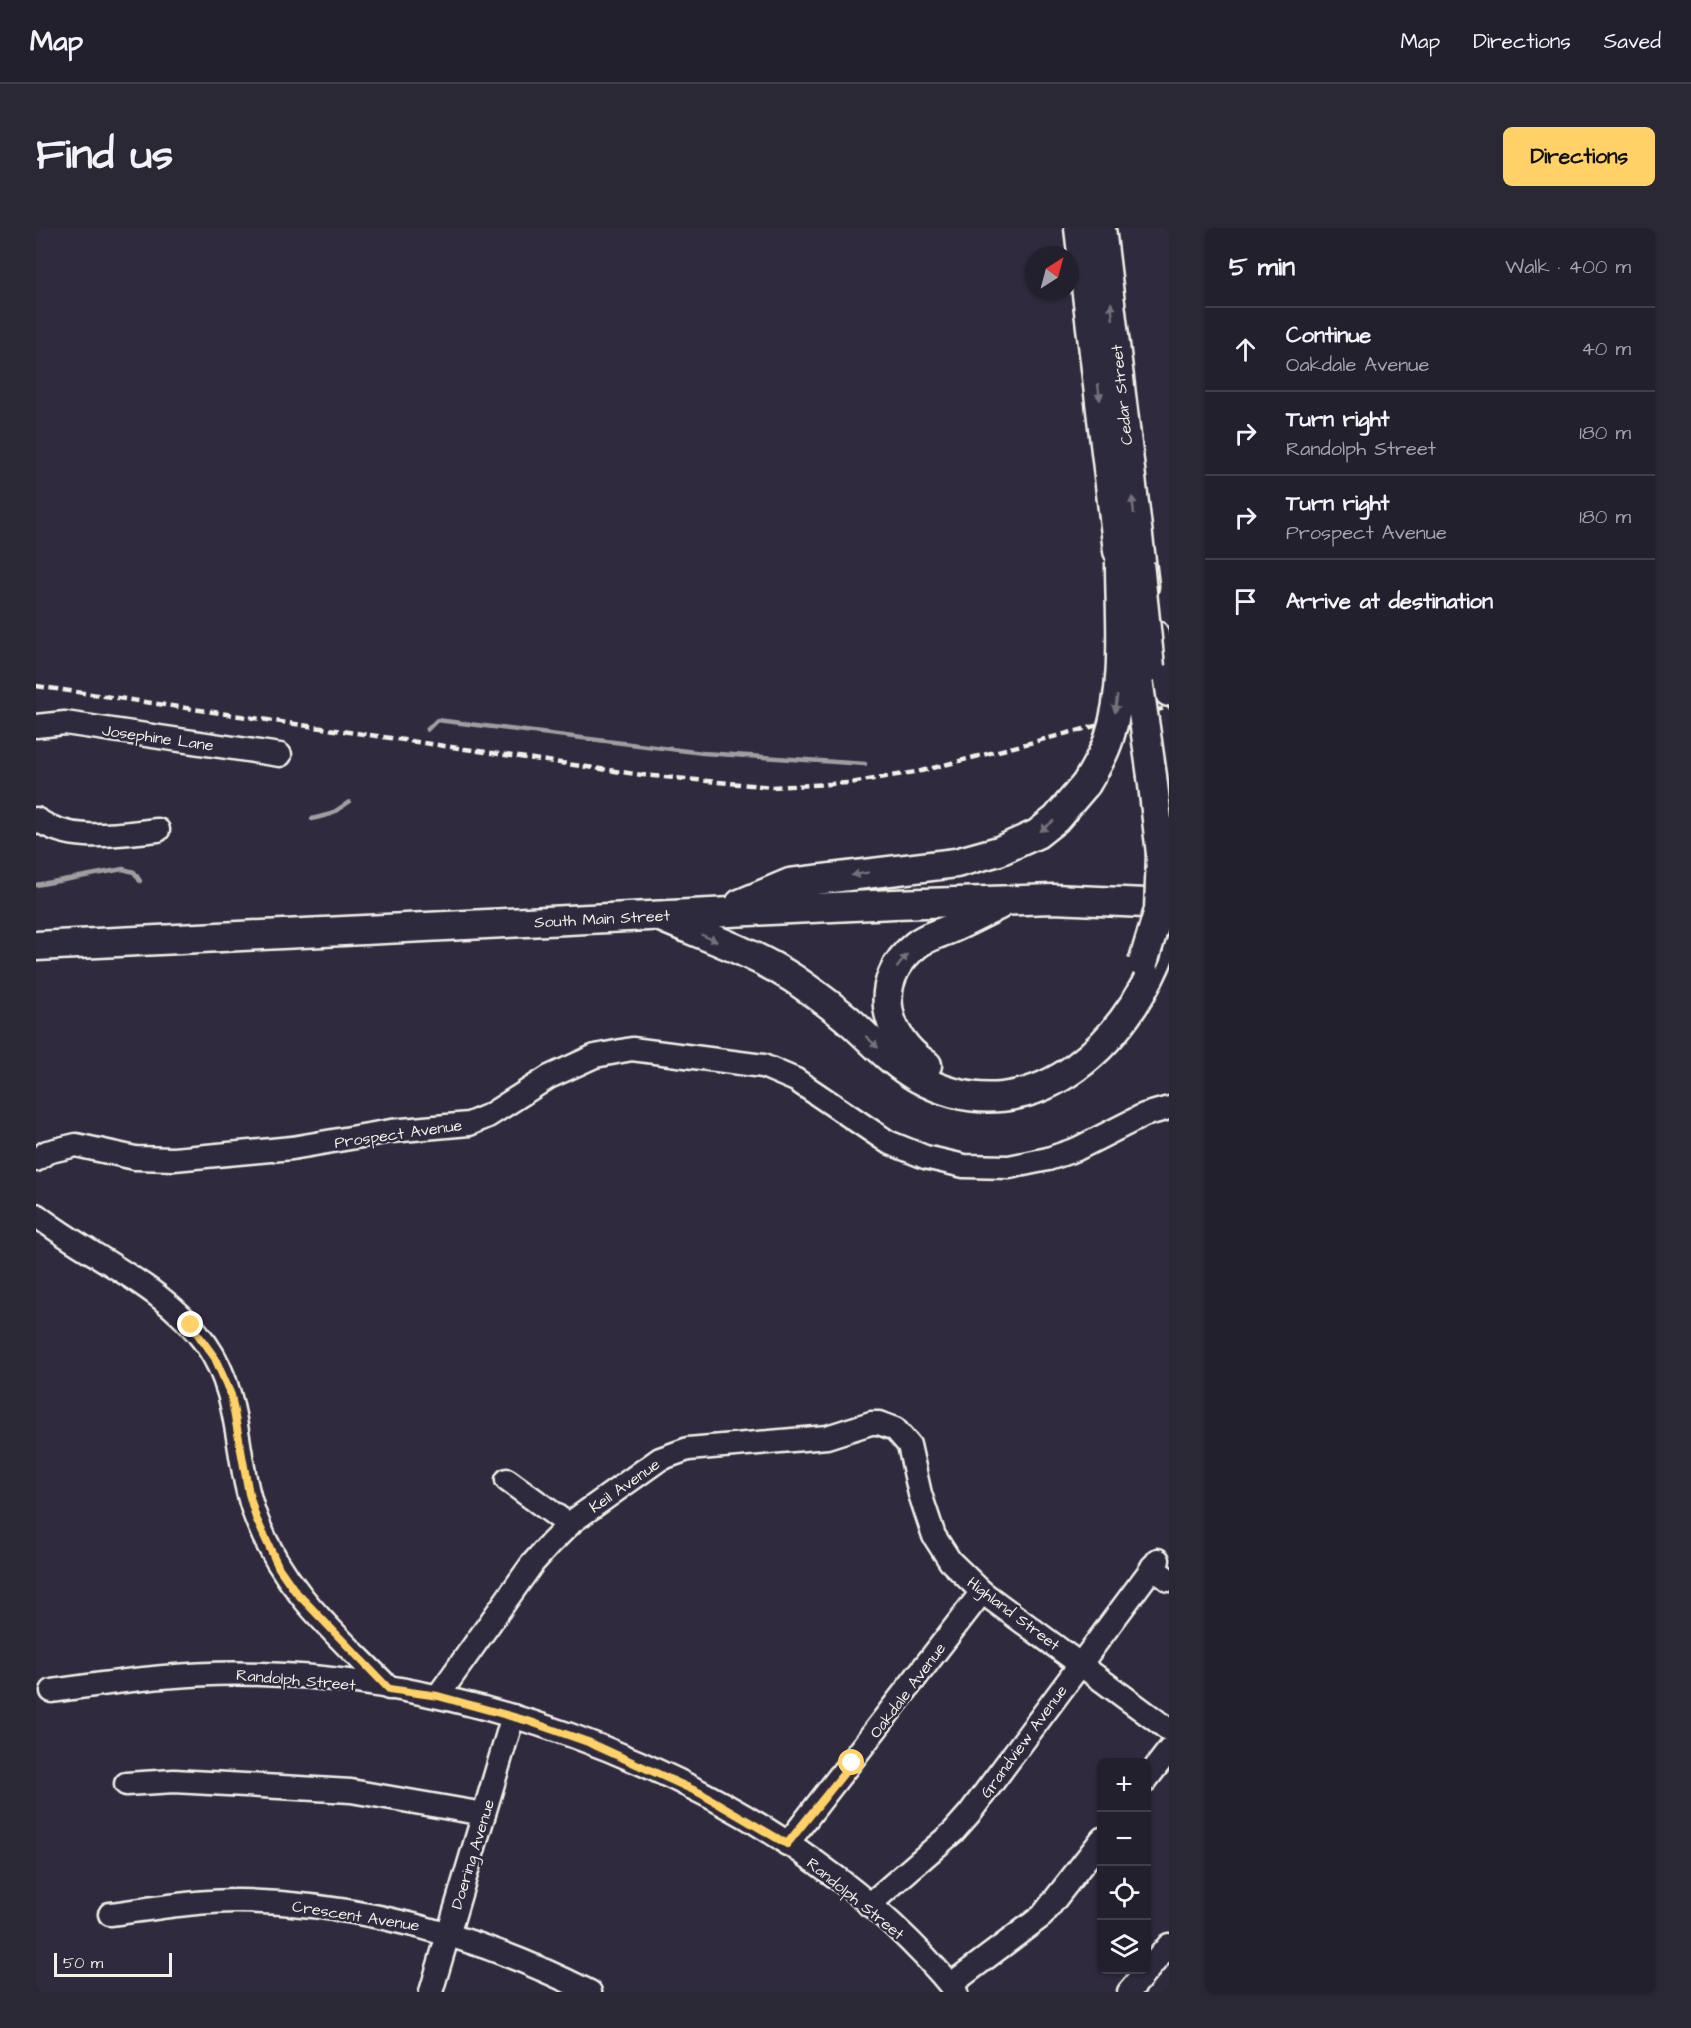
<!DOCTYPE html>
<meta charset="utf-8">
<style>
:root{--surface:#23202e;--page:#2b2836;--text:#f1f3f6;--muted:#a3a3aa;--line:#403e4a;--accent:#ffd166}
body{margin:0;font-family:"Architects Daughter",sans-serif;background:var(--page);color:var(--text)}
.controls{position:absolute;right:18px;bottom:18px;display:grid;overflow:hidden;border-radius:9px;box-shadow:0 2px 4px #0004}
.controls button{width:54px;height:54px;display:grid;place-items:center;padding:0;border:0;border-bottom:2px solid var(--line);background:var(--surface);color:var(--text);font:30px sans-serif}
.compass{position:absolute;left:989px;top:18px;width:54px;height:54px;border-radius:50%;background:var(--surface);box-shadow:0 2px 4px #0004;rotate:36deg}
.scale{position:absolute;left:18px;bottom:15px;width:118px;box-sizing:border-box;padding-left:6px;border:3px solid #f4f1e8;border-top:0;font-size:16px;line-height:21px;white-space:nowrap;color:#f4f1e8;-webkit-text-stroke:4px #2f2a3d;paint-order:stroke}
.stop{position:absolute;width:18px;height:18px;margin:-14px;border:4px solid #ffd166;border-radius:50%;background:#fff}
.stop.end{background:#ffd166;border-color:#fff;box-shadow:0 2px 6px #0008}
.list{margin:0;padding:0;list-style:none}
h2{display:flex;justify-content:space-between;align-items:center;height:78px;margin:0;padding:0 24px;font-size:26px}
h2 small{font-size:20px;font-weight:400;color:var(--muted)}
.list li{display:grid;grid-template-columns:39px 1fr auto;gap:18px;align-items:center;box-sizing:border-box;height:84px;padding:0 24px;border-top:2px solid var(--line)}
.list b{display:block;font-size:22px;white-space:nowrap}
.list p{margin:0;font-size:20px;white-space:nowrap;color:var(--muted)}
.list em{font-size:20px;font-style:normal;color:var(--muted)}
.icon{flex:none;width:33px;height:33px;fill:none;stroke:currentColor;stroke-width:2;stroke-linecap:round;stroke-linejoin:round}
.map{position:relative;flex:none;width:1133px;height:1764px;overflow:hidden;border-radius:9px}
header{display:flex;align-items:center;gap:36px;box-sizing:border-box;height:84px;padding:0 30px;background:var(--surface);border-bottom:2px solid var(--line)}
header strong{font-size:28px}
nav{display:flex;gap:33px;margin-inline-start:auto;font-size:21px}
.intro{display:flex;align-items:center;justify-content:space-between;box-sizing:border-box;height:144px;padding:0 36px}
h1{margin:0;font-size:42px}
.button{padding:15px 27px;border-radius:9px;background:var(--accent);color:#111;font-size:21px;font-weight:700}
main{display:flex;gap:36px;padding:0 36px}
aside{flex:1;background:var(--surface);border-radius:9px;box-shadow:0 2px 4px #0004}
.map>svg:first-child{display:block}
.lines{fill:none;stroke-linecap:round;stroke-linejoin:round}
.stream{stroke:#a19ea0;stroke-width:4.5}
.minor-casing{stroke:#f4f1e8;stroke-width:27}
.major-casing{stroke:#f4f1e8;stroke-width:33}
.minor{stroke:#2f2a3d;stroke-width:22}
.major{stroke:#2f2a3d;stroke-width:28}
.rail{stroke:#f4f1e8;stroke-width:4.5;stroke-dasharray:9 4.5;stroke-linecap:butt}
.major-bridge-casing{stroke:#f4f1e8;stroke-width:33;stroke-linecap:butt}
.major-bridge{stroke:#2f2a3d;stroke-width:28}
.oneway{fill:#747079}
.route{stroke:#ffd166;stroke-width:8}
.labels{text-anchor:middle;stroke-width:5;stroke-linejoin:round;paint-order:stroke}
.street-label{font-size:16px;fill:#f4f1e8;stroke:#2f2a3d}
</style>
<header>
<strong>Map</strong>
<nav><a>Map</a><a>Directions</a><a>Saved</a></nav>
</header>
<div class="intro"><h1>Find us</h1><a class="button">Directions</a></div>
<main>
<div class="map">
<svg width="1133" height="1764" viewBox="0 0 1133 1764">
<rect width="100%" height="100%" fill="#2f2a3d"/>
<filter id="ink" filterUnits="userSpaceOnUse"><feTurbulence type="fractalNoise" baseFrequency=".0167" numOctaves="2"/><feDisplacementMap in="SourceGraphic" scale="12" xChannelSelector="R" yChannelSelector="G"/><feConvolveMatrix kernelMatrix="1 2 1 2 8 2 1 2 1" color-interpolation-filters="sRGB"/></filter>
<g filter="url(#ink)">
<g class="lines">
<g class="stream">
<polyline points="391,502 401,492 667,525 829,536"/>
<polyline points="276,591 295,586 313,574"/>
<polyline points="0,657 87,641 98,644 104,653"/>
</g>
<defs>
<g id="minor">
<polyline points="0,498 29,495 244,527"/>
<path d="M0,591c36,25 81,15 122,11"/>
<polyline points="0,932 11,924 40,917 99,930 138,931 256,920 355,903 433,896 452,888 513,849 559,828 596,821 727,838 760,852 852,914 889,929 928,938 973,939 1012,931 1041,921 1108,887 1133,880"/>
<path d="M0,987c55,43 129,71 170,129 37,52 28,116 50,174 28,73 80,116 133,170"/>
<polyline points="471,1252 533,1297"/>
<polyline points="1116,1339 1133,1352"/>
<path d="M16,1463c70,-10 138,-20 209,-17 244,7 539,126 695,318"/>
<polyline points="402,1468 496,1336 514,1316 537,1293 624,1231 652,1221 791,1209 835,1195 843,1195 859,1201 873,1217 884,1266 898,1308 914,1333 946,1364 1133,1502"/>
<polyline points="1110,1552 1133,1522"/>
<polyline points="90,1556 138,1553 315,1563 448,1586"/>
<polyline points="751,1616 946,1364"/>
<polyline points="833,1677 917,1604 933,1586 1122,1332"/>
<path d="M74,1686c41,-5 84,-13 127,-13 124,2 242,35 353,91"/>
<polyline points="914,1757 1006,1688 1066,1611"/>
<polyline points="395,1764 477,1488"/>
<polyline points="1093,1764 1133,1717"/>
</g>
<g id="major">
<polyline points="1043,0 1082,323"/>
<polyline points="1065,0 1108,358"/>
<polyline points="1118,406 1133,464"/>
<polyline points="1116,548 1125,626"/>
<polyline points="704,676 754,655 920,635 963,623 1001,606 1020,591 1050,556"/>
<path d="M627,690c44,19 91,35 131,61 20,14 40,28 58,44 21,19 41,41 66,55 117,65 221,-44 251,-151"/>
<polyline points="0,718 858,676 1017,671 1133,676"/>
<path d="M891,837c-44,-29 -56,-84 -11,-120 8,-7 19,-10 29,-14 18,-7 36,-17 54,-26"/>
</g>
</defs>
<use href="#minor" class="minor-casing"/>
<use href="#major" class="major-casing"/>
<use href="#minor" class="minor"/>
<use href="#major" class="major"/>
<polyline class="rail" points="0,458 606,547 736,559 814,555 885,543 1133,479"/>
<defs>
<g id="major-bridge">
<polyline points="1103,335 1114,439"/>
<polyline points="1097,416 1116,548"/>
<path d="M1050,556c9,-15 18,-30 23,-46 18,-55 11,-118 11,-176"/>
<polyline points="1107,735 1123,682 1125,626"/>
</g>
</defs>
<use href="#major-bridge" class="major-bridge-casing"/>
<use href="#major-bridge" class="major-bridge"/>
</g>
<defs><path id="oneway-solid" d="M-6-.8H1V-3.2L6.5 0L1 3.2V.8H-6Z" transform="scale(1.5)"/></defs>
<g class="oneway">
<use href="#oneway-solid" transform="translate(1076 83) rotate(-96)"/>
<use href="#oneway-solid" transform="translate(1063 164) rotate(83)"/>
<use href="#oneway-solid" transform="translate(1097 277) rotate(-96)"/>
<use href="#oneway-solid" transform="translate(1080 476) rotate(98)"/>
<use href="#oneway-solid" transform="translate(1011 598) rotate(142)"/>
<use href="#oneway-solid" transform="translate(824 646) rotate(170)"/>
<use href="#oneway-solid" transform="translate(673 710) rotate(23)"/>
<use href="#oneway-solid" transform="translate(866 733) rotate(-53)"/>
<use href="#oneway-solid" transform="translate(836 814) rotate(43)"/>
</g>
</g>
<g class="lines" filter="url(#ink)">
<polyline class="route" points="155,1097 179,1130 195,1167 213,1266 220,1290 243,1340 259,1363 353,1461 402,1468 492,1493 552,1514 664,1565 751,1616 816,1535"/>
</g>
<g class="labels">
<g class="street-label">
<text transform="translate(1085 167) rotate(-96)" y="6">Cedar Street</text>
<text transform="translate(122 509) rotate(8)" y="6">Josephine Lane</text>
<text transform="translate(566 690) rotate(-3)" y="6">South Main Street</text>
<text transform="translate(362 905) rotate(-8)" y="6">Prospect Avenue</text>
<text transform="translate(588 1257) rotate(-35)" y="6">Keil Avenue</text>
<text transform="translate(978 1385) rotate(37)" y="6">Highland Street</text>
<text transform="translate(260 1451) rotate(5)" y="6">Randolph Street</text>
<text transform="translate(871 1462) rotate(-53)" y="6">Oakdale Avenue</text>
<text transform="translate(987 1513) rotate(-54)" y="6">Grandview Avenue</text>
<text transform="translate(436 1626) rotate(-73)" y="6">Doering Avenue</text>
<text transform="translate(820 1670) rotate(39)" y="6">Randolph Street</text>
<text transform="translate(320 1687) rotate(9)" y="6">Crescent Avenue</text>
</g>
</g>
</svg>
<div class="controls">
<button>+</button>
<button>−</button>
<button><svg class="icon" aria-label="locate" viewBox="0 0 24 24"><circle cx="12" cy="12" r="6"/><path d="M12 2v4M12 18v4M2 12h4M18 12h4"/></svg></button>
<button><svg class="icon" aria-label="layers" viewBox="0 0 24 24"><path d="M12 4l9 5-9 5-9-5zM3 14l9 5 9-5"/></svg></button>
</div>
<svg class="compass" viewBox="-18 -18 36 36"><path d="M0-13l5 13h-10z" fill="#e53935"/><path d="M0 13l5-13h-10z" fill="#a3a3aa"/></svg>
<div class="scale">50 m</div>
<div class="stop" style="left:816px;top:1535px"></div>
<div class="stop end" style="left:155px;top:1097px"></div>
</div>
<aside>
<h2>5 min<small>Walk · 400 m</small></h2>
<ul class="list">
<li><svg class="icon" aria-label="ahead" viewBox="0 0 24 24"><path d="M12 20V5M6 11l6-6 6 6"/></svg><div><b>Continue</b><p>Oakdale Avenue</p></div><em>40 m</em></li>
<li><svg class="icon" aria-label="right" viewBox="0 0 24 24"><path d="M7 20v-9h11M14 6l5 5-5 5"/></svg><div><b>Turn right</b><p>Randolph Street</p></div><em>180 m</em></li>
<li><svg class="icon" aria-label="right" viewBox="0 0 24 24"><path d="M7 20v-9h11M14 6l5 5-5 5"/></svg><div><b>Turn right</b><p>Prospect Avenue</p></div><em>180 m</em></li>
<li><svg class="icon" aria-label="arrive" viewBox="0 0 24 24"><path d="M6 21V4h12l-3 4 3 4H6"/></svg><div><b>Arrive at destination</b></div></li>
</ul>
</aside>
</main>
